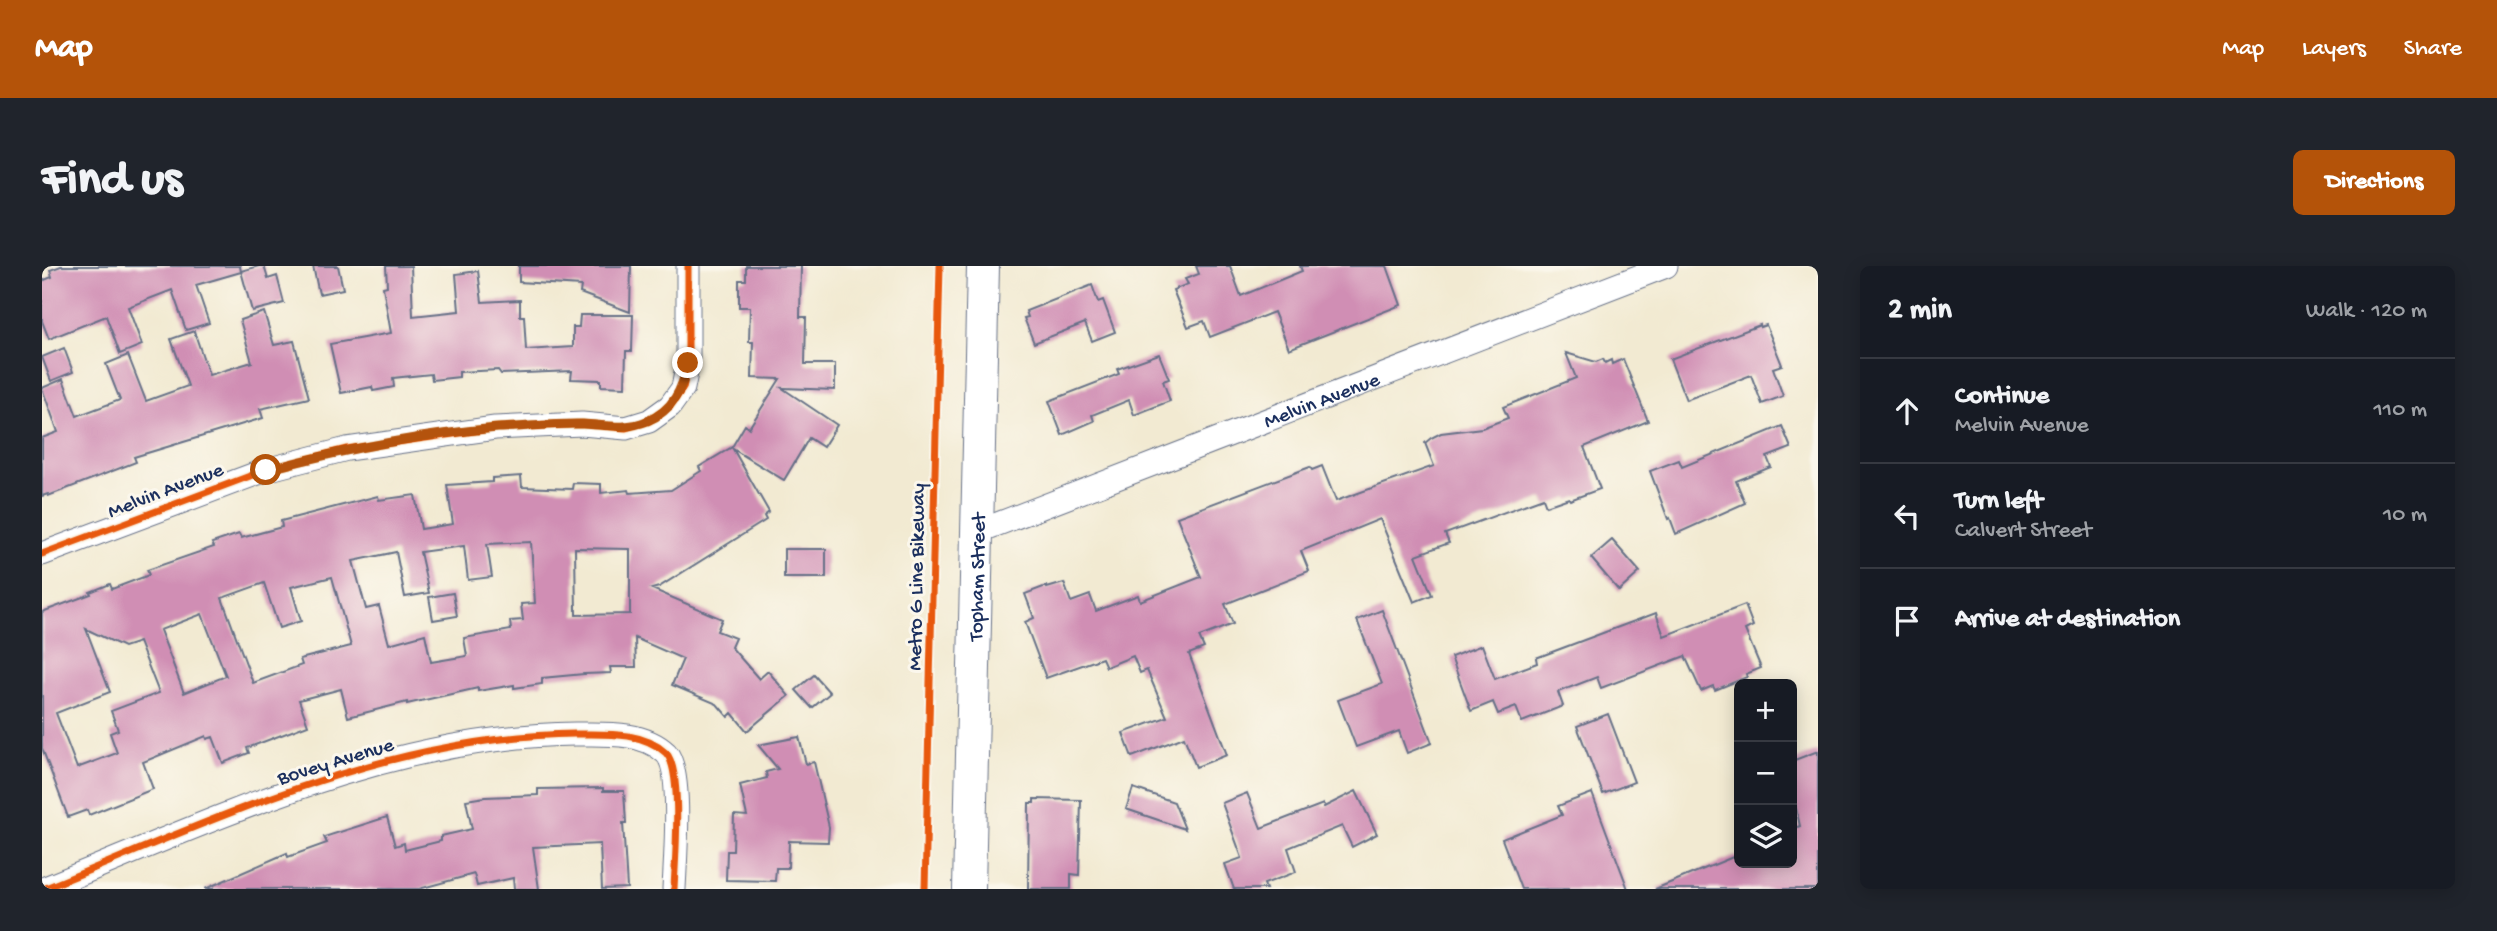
<!DOCTYPE html>
<meta charset="utf-8">
<style>
:root{--surface:#171b24;--page:#20242c;--text:#f1f3f6;--muted:#9ea1a6;--line:#363941;--accent:#b45309}
body{margin:0;font-family:"Gochi Hand",sans-serif;background:var(--page);color:var(--text)}
.controls{position:absolute;right:21px;bottom:21px;display:grid;overflow:hidden;border-radius:10px;box-shadow:0 4px 18px #0003}
.controls button{width:63px;height:63px;display:grid;place-items:center;padding:0;border:0;border-bottom:2px solid var(--line);background:var(--surface);color:var(--text);font:35px sans-serif}
.stop{position:absolute;width:21px;height:21px;margin:-16px;border:5px solid #b45309;border-radius:50%;background:#fff}
.stop.end{background:#b45309;border-color:#fff;box-shadow:0 2px 7px #0008}
.list{margin:0;padding:0;list-style:none}
h2{display:flex;justify-content:space-between;align-items:center;height:91px;margin:0;padding:0 28px;font-size:30px}
h2 small{font-size:23px;font-weight:400;color:var(--muted)}
.list li{display:grid;grid-template-columns:46px 1fr auto;gap:21px;align-items:center;box-sizing:border-box;height:105px;padding:0 28px;border-top:2px solid var(--line)}
.list b{display:block;font-size:26px;white-space:nowrap}
.list p{margin:0;font-size:23px;white-space:nowrap;color:var(--muted)}
.list em{font-size:23px;font-style:normal;color:var(--muted)}
.icon{flex:none;width:38px;height:38px;fill:none;stroke:currentColor;stroke-width:2;stroke-linecap:round;stroke-linejoin:round}
.map{position:relative;flex:none;width:1776px;height:623px;overflow:hidden;border-radius:10px}
header{display:flex;align-items:center;gap:42px;box-sizing:border-box;height:98px;padding:0 35px;background:var(--accent);color:#fff}
header strong{font-size:33px}
nav{display:flex;gap:38px;margin-inline-start:auto;font-size:24px}
.intro{display:flex;align-items:center;justify-content:space-between;box-sizing:border-box;height:168px;padding:0 42px}
h1{margin:0;font-size:49px}
.button{padding:18px 32px;border-radius:10px;background:var(--accent);color:#fff;font-size:24px;font-weight:700}
main{display:flex;gap:42px;padding:0 42px}
aside{flex:1;background:var(--surface);border-radius:10px;box-shadow:0 4px 18px #0003}
.map>svg:first-child{display:block}
.building{fill:#d08eb4;fill-rule:evenodd}
.lines{fill:none;stroke-linecap:round;stroke-linejoin:round}
.minor-casing{stroke:#667087;stroke-width:25}
.secondary-casing{stroke:#667087;stroke-width:34}
.minor{stroke:#fff;stroke-width:23}
.secondary{stroke:#fff;stroke-width:32}
.cycleway-casing{stroke:#fbf7ec;stroke-width:11}
.cycleway{stroke:#e8590c;stroke-width:7}
.route{stroke:#b45309;stroke-width:9}
.labels{text-anchor:middle;stroke-width:6;stroke-linejoin:round;paint-order:stroke}
.street-label{font-size:21px;fill:#1b2f5e;stroke:#fbf7ec}
</style>
<header>
<strong>Map</strong>
<nav><a>Map</a><a>Layers</a><a>Share</a></nav>
</header>
<div class="intro"><h1>Find us</h1><a class="button">Directions</a></div>
<main>
<div class="map">
<svg width="1776" height="623" viewBox="0 0 1776 623">
<rect width="100%" height="100%" fill="#fbf7ec"/>
<filter id="ink" filterUnits="userSpaceOnUse"><feTurbulence type="fractalNoise" baseFrequency=".0143" numOctaves="2"/><feDisplacementMap in="SourceGraphic" scale="14" xChannelSelector="R" yChannelSelector="G"/><feConvolveMatrix kernelMatrix="1 2 1 2 8 2 1 2 1" color-interpolation-filters="sRGB"/></filter>
<filter id="wash" filterUnits="userSpaceOnUse"><feTurbulence type="fractalNoise" baseFrequency=".00686" numOctaves="4" result="noise"/><feDisplacementMap in="SourceGraphic" scale="28" xChannelSelector="R" yChannelSelector="G"/><feGaussianBlur stdDeviation="1.57" result="paint"/><feColorMatrix in="noise" values="0 0 0 0 0 0 0 0 0 0 0 0 0 0 0 0 0 1.4 0 .05"/><feComposite in="paint" operator="in"/></filter>
<g filter="url(#wash)">
<rect width="100%" height="100%" fill="#f2ead2"/>
<g id="blocks">
<g class="building">
<polygon points="19,0 198,0 199,6 154,19 167,57 144,64 130,24 86,41 100,79 78,88 64,50 7,73 0,55 0,15 10,11 8,4"/>
<polygon points="217,0 222,0 226,13 235,10 242,37 210,45 199,5"/>
<polygon points="271,0 296,0 301,23 277,28"/>
<polygon points="344,0 369,0 371,50 417,45 414,8 436,5 440,36 478,34 478,50 482,50 484,84 531,81 531,61 537,61 538,49 591,49 590,85 584,85 583,121 559,120 559,114 529,113 530,105 459,108 456,104 417,106 417,111 390,114 389,108 351,112 352,121 331,125 330,121 299,127 288,78 349,67 341,21 345,20"/>
<polygon points="477,0 589,0 588,46 538,27 539,20 477,16"/>
<path d="M704,0h55l-1,51h6l-1,47h30v26l-53,-2 55,37 -14,22 -14,-9 -25,42 -51,-31 36,63 -5,4 2,4 -107,67 -7,2 70,30 -5,12 18,7 -4,9 28,32 9,-8 21,25 -42,35 -15,-18 -4,4 -11,-13 -45,-19 11,-26 -48,-21 1,29h-26l1,6 -27,1 -42,4v6l-28,4v-3l-36,6v-3l-71,16v-2l-59,15 -7,-28 -42,11 9,25 -61,23 2,5 -26,10 -10,-26 -6,2 -1,-3 -63,26 10,27 -64,26 -2,-5 -19,7 -26,-69v-136l49,-18 -1,-2 20,-8 2,5 37,-14 -2,-5 67,-23 -2,-4 27,-9 2,4 41,-11 -1,-6 97,-25 1,4 36,-5 6,34 32,-5 -6,-39 45,-3v-4l29,-2 1,11 50,2 1,-6 28,1v9l28,-3 1,3 41,-3 30,-19 -2,-4 33,-20 13,-22 4,3 31,-49 -28,-1 1,-36h-4l1,-35h-11v-27h7zM489,276l4,61 -14,1 2,16 -13,1 1,9 -47,8 3,18 -36,6 -6,-28 -36,10 -10,-38 -13,3 -13,-48 43,-9 9,45 24,-4 -9,-41 44,-6 4,34 24,-3 -5,-33zM533,282l55,1v65l-54,1zM290,311l19,69 -51,13 2,6 -49,18 -31,-85 42,-15 15,45 22,-7 -10,-34zM160,348l24,62 -42,17 -24,-63zM44,363l38,18 15,-5 20,51 -48,18 7,19 -8,3 7,20 -40,15 -21,-55 54,-21z"/>
<polygon points="1154,0 1188,0 1199,30 1260,5 1258,0 1345,0 1359,39 1247,83 1232,46 1168,71 1162,55 1146,61 1131,24 1146,18 1143,13 1157,8"/>
<polygon points="1050,19 1056,36 1061,34 1073,66 1050,75 1043,57 992,77 982,52 986,51 984,45"/>
<polygon points="222,46 232,79 252,75 267,132 218,143 221,152 92,191 94,196 6,230 6,228 0,230 0,172 16,166 0,122 21,113 35,150 78,134 64,98 86,89 104,135 146,120 129,73 152,65 167,109 210,96 198,54"/>
<polygon points="1718,59 1718,61 1724,59 1740,99 1731,102 1741,130 1720,138 1709,109 1644,134 1628,93"/>
<polygon points="22,82 31,106 9,115 0,91"/>
<polygon points="1524,87 1554,96 1561,93 1563,97 1569,94 1570,98 1581,93 1606,155 1542,181 1558,223 1528,234 1527,232 1504,240 1501,232 1403,268 1407,277 1374,289 1390,329 1372,336 1338,253 1259,285 1267,305 1183,338 1191,358 1157,371 1162,382 1147,388 1185,489 1154,501 1142,471 1090,491 1081,467 1125,451 1105,404 1098,407 1091,390 1064,401 1060,392 1004,412 983,356 992,352 983,328 1004,320 1005,322 1022,317 1029,336 1048,329 1054,345 1096,329 1098,335 1159,311 1135,251 1268,201 1270,204 1280,200 1294,235 1392,200 1383,177 1389,172 1399,167 1440,162 1466,152 1461,141 1534,112"/>
<polygon points="1117,88 1127,113 1121,115 1128,135 1092,149 1087,134 1050,149 1052,155 1020,169 1007,135 1077,108 1075,103"/>
<polygon points="1740,160 1749,182 1725,191 1729,201 1694,215 1703,237 1634,268 1628,252 1626,253 1608,205 1637,194 1640,201"/>
<polygon points="1570,274 1598,306 1577,325 1549,292"/>
<rect x="742" y="283" width="42" height="29"/>
<polygon points="411,327 415,350 391,354 387,331"/>
<polygon points="1703,339 1711,360 1703,364 1719,402 1704,408 1705,411 1673,424 1671,420 1659,425 1643,390 1559,422 1555,411 1516,426 1521,440 1480,456 1474,441 1456,448 1451,436 1429,445 1409,391 1440,379 1453,413 1495,397 1494,392 1614,347 1622,370"/>
<polygon points="1340,344 1390,477 1365,487 1357,465 1314,481 1296,434 1340,418 1315,354"/>
<polygon points="772,409 788,427 770,442 754,424"/>
<polygon points="1566,448 1592,516 1561,528 1535,460"/>
<polygon points="757,471 764,498 772,496 787,561 786,576 747,575 746,602 734,602 733,615 684,614 685,585 691,585 692,549 705,550 698,519 725,512 724,506 736,503 716,479"/>
<polygon points="1776,485 1776,623 1613,623 1696,589 1697,597 1750,597 1750,563 1758,560 1750,524 1750,495"/>
<polygon points="561,522 561,525 582,525 584,557 581,557 585,622 560,623 558,578 491,581 497,623 472,623 471,612 435,620 432,608 377,623 163,623 245,587 246,591 285,577 282,571 345,551 353,580 362,577 363,584 399,575 399,570 430,563 424,534 443,531 496,529 496,523"/>
<polygon points="1091,522 1132,536 1143,563 1084,543"/>
<polygon points="1314,525 1335,568 1310,581 1300,560 1246,582 1254,606 1222,618 1224,623 1192,623 1183,598 1200,592 1180,537 1205,527 1219,562 1281,538 1282,541"/>
<polygon points="1550,527 1586,623 1479,623 1460,573 1520,549 1516,540"/>
<polygon points="992,533 1039,534 1037,609 1029,608 1029,623 986,623 987,537 992,537"/>
</g>
</g>
</g>
<g filter="url(#ink)">
<use href="#blocks" fill-opacity="0" stroke="#667087" stroke-width="2"/>
<g class="lines">
<defs>
<g id="minor">
<path id="s1" d="M935,266l689,-266"/>
<polyline points="0,288 224,204 305,183 453,162 540,158 584,162 607,155 628,140 641,122 646,97 646,0"/>
<path d="M1,623c172,-69 343,-153 532,-155 30,0 68,-3 91,19 17,17 9,110 8,136"/>
</g>
<g id="secondary">
<path id="s2" d="M927,623l14,-623"/>
</g>
</defs>
<use href="#minor" class="minor-casing"/>
<use href="#secondary" class="secondary-casing"/>
<use href="#minor" class="minor"/>
<use href="#secondary" class="secondary"/>
<defs>
<g id="cycleway">
<polyline points="0,288 224,204 305,183 453,162 540,158 584,162 607,155 628,140 641,122 646,97 646,0"/>
<path d="M1,623c172,-69 343,-153 532,-155 30,0 68,-3 91,19 17,17 9,110 8,136"/>
<polyline points="883,623 898,0"/>
</g>
</defs>
<use href="#cycleway" class="cycleway-casing"/>
<use href="#cycleway" class="cycleway"/>
</g>
</g>
<g class="lines" filter="url(#ink)">
<path class="route" d="M224,204c76,-20 153,-36 232,-42 28,-1 57,-5 85,-4 23,1 42,6 64,-3 26,-10 35,-32 41,-58"/>
</g>
<g class="labels">
<g class="street-label">
<text dy="7" stroke="none"><textPath href="#s1" startOffset="369">Melvin Avenue</textPath></text>
<text transform="translate(123 223) rotate(-21)" y="7">Melvin Avenue</text>
<text transform="translate(873 311) rotate(-89)" y="7">Metro G Line Bikeway</text>
<text dy="7" stroke="none"><textPath href="#s2" startOffset="312">Topham Street</textPath></text>
<text transform="translate(293 494) rotate(-17)" y="7">Bovey Avenue</text>
</g>
</g>
</svg>
<div class="controls">
<button>+</button>
<button>−</button>
<button><svg class="icon" aria-label="layers" viewBox="0 0 24 24"><path d="M12 4l9 5-9 5-9-5zM3 14l9 5 9-5"/></svg></button>
</div>
<div class="stop" style="left:224px;top:204px"></div>
<div class="stop end" style="left:646px;top:97px"></div>
</div>
<aside>
<h2>2 min<small>Walk · 120 m</small></h2>
<ul class="list">
<li><svg class="icon" aria-label="ahead" viewBox="0 0 24 24"><path d="M12 20V5M6 11l6-6 6 6"/></svg><div><b>Continue</b><p>Melvin Avenue</p></div><em>110 m</em></li>
<li><svg class="icon" aria-label="left" viewBox="0 0 24 24"><path d="M17 20v-9H6M10 6l-5 5 5 5"/></svg><div><b>Turn left</b><p>Calvert Street</p></div><em>10 m</em></li>
<li><svg class="icon" aria-label="arrive" viewBox="0 0 24 24"><path d="M6 21V4h12l-3 4 3 4H6"/></svg><div><b>Arrive at destination</b></div></li>
</ul>
</aside>
</main>
